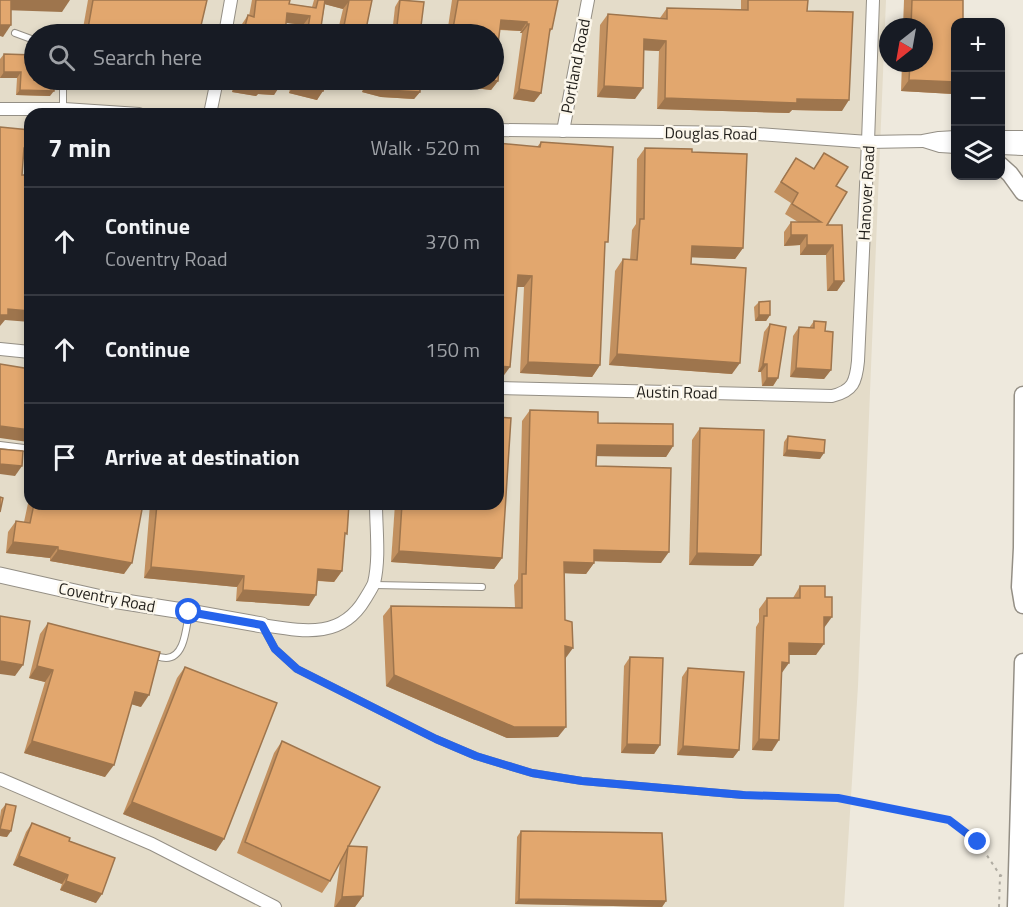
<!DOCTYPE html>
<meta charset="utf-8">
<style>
:root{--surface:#171b24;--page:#20242c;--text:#f1f3f6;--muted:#9ea1a6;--line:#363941}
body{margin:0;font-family:"Titillium Web",sans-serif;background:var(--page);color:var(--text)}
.controls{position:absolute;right:18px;top:18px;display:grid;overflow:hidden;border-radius:12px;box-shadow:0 3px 9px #0003}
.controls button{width:54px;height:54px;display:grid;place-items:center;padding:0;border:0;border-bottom:2px solid var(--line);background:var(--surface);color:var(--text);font:30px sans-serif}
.compass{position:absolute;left:879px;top:18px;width:54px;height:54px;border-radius:50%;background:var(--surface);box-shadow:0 3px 9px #0003;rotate:211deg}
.stop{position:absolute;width:18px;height:18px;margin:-14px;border:4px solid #2563eb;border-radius:50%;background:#fff}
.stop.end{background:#2563eb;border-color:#fff;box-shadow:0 2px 6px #0008}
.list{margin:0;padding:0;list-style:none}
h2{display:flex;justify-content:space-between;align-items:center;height:78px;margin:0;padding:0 24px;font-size:26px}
h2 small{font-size:20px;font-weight:400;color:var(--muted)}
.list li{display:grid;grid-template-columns:39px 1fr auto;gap:18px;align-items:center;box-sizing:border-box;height:108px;padding:0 24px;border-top:2px solid var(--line)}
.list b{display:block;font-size:22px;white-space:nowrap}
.list p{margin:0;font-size:20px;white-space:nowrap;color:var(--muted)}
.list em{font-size:20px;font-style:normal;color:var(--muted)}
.icon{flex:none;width:33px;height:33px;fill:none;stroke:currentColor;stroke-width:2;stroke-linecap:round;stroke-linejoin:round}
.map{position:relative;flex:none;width:1023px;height:907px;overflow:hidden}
.search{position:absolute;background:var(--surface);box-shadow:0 3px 9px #0003;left:24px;top:24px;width:480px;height:66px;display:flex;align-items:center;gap:15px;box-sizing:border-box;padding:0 21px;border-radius:33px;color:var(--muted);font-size:22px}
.panel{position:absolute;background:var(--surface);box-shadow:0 3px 9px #0003;left:24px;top:108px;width:480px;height:402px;border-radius:18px}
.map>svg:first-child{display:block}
.built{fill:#e4dcc9;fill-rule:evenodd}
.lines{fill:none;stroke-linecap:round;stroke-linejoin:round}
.service-casing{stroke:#948f85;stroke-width:8}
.minor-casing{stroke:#948f85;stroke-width:14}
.tertiary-casing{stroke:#948f85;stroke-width:17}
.secondary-casing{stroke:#948f85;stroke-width:19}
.path{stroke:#afaba1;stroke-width:2;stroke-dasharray:3 4.5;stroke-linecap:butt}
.service{stroke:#fff;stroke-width:6}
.minor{stroke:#fff;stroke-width:12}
.tertiary{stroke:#fff;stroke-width:15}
.secondary{stroke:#fff;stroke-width:16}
.wall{fill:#c2905f;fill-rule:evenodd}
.shaded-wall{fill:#9e754d}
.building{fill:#e2a76e;stroke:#9e754d;stroke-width:1.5}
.route{stroke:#2563eb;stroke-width:8}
.labels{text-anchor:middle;stroke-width:5;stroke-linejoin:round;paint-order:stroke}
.street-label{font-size:16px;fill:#1f1d19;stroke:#fbf6ea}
</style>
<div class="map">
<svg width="1023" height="907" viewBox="0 0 1023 907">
<rect width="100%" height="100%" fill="#eee9dd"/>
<path class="built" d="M0,0h886l-28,686 -14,221h-844zM34,34h460v46h-460zM30,114h468v390h-468z"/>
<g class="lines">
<defs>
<g id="service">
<polyline points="15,33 34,40"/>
<polyline points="63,80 63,109"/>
<polyline points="0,445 24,448"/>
<polyline points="374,585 482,587"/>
<polyline points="262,625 275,649 297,669 436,739 476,756 532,773 582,781 743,795"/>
<path d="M151,655c5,1 10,3 15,3 19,0 20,-31 23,-45"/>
</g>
<g id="minor">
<polyline points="225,34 231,0"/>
<polyline points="0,109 64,109 139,114"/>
<polyline points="210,114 217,80"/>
<polyline points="498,130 744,133 868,142 923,141 939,138 956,137"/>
<polyline points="563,131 588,0"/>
<polyline points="1000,137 1023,137"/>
<polyline points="924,141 940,146 956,147"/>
<polyline points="1000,148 1023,149"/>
<polyline points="0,349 30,352"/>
<path d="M498,388l334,8c21,-5 24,-14 26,-35l10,-219 5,-142"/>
<path d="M262,625c40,6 79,15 103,-26 3,-5 7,-11 9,-16 6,-25 2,-54 2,-79"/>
<polyline points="0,779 152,844 275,907"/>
</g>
<polyline id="tertiary" points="0,575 106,599 189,612 262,625"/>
<g id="secondary">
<polyline points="1000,165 1010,174 1023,192"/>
<polyline points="1023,395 1022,548 1020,587 1023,605"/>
<polyline points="1016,907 1023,662"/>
</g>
</defs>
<use href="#service" class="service-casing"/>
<use href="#minor" class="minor-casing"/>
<use href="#tertiary" class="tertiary-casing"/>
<use href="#secondary" class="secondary-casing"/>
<g class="path">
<polyline points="749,795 838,798 949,820 978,842 1000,875 1004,877"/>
<polyline points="999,907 1000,875"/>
</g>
<use href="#service" class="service"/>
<use href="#minor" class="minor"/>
<use href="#tertiary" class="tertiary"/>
<use href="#secondary" class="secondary"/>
</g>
<g class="wall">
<polygon points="88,0 207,0 199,34 82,34"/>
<path d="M252,0h38l-1,4 23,3 2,-7h58l-7,34h-63l1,-9 -17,-2 -1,11h-46l3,-10 6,-9 1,1zM325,4l18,5 -5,21 -17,-3z"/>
<polygon points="399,0 409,0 420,34 392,34 395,7"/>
<polygon points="452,0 558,0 552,29 549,33 541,93 534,102 513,99 522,33 520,33 521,31 500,30 495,68 498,81 491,90 442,84 443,80 494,80 494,34 447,34"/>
<polygon points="741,0 808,0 807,11 842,111 792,110 789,113 657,109 659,51 644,50 635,99 597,97 600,25 608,14 660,18 667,8 741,10"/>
<polygon points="904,0 963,0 953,94 901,91 902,63 924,63 924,27 903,27"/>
<polygon points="4,54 46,82 50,96 16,95 17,78 0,78 0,59"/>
<polygon points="234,80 281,80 274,95 258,94 256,96 232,92"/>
<polygon points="292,80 357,80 351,89 325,85 317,100 289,93"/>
<polygon points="366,80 420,80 420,92 414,99 381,97 362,92"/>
<polygon points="541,142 605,247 600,365 592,377 520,373 524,287 517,287 502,378 537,147"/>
<polygon points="645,148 692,152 743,248 735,259 691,257 691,264 732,374 609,365 615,271 623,259 630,260 632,230 636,224 637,159"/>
<polygon points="824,153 836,186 827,225 844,281 837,291 827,291 826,255 800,255 800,245 784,246 784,232 791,222 798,222 785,214 791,203 774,192 796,158 814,169"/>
<polygon points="759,302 770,315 766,321 755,321 754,307"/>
<polygon points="814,321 825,331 831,370 824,379 790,377 793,336 799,327 809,328"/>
<polygon points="770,324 778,378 773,386 762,386 761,372 758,372 764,332"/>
<polygon points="530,410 598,423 673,446 666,457 597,456 596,466 661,563 594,561 594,563 586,574 564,573 565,659 558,737 507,738 386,686 383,616 391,606 515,608 514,585 518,579 522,421"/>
<polygon points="700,428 761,555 753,566 689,565 692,440"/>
<polygon points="788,436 820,459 783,456 784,442"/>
<polygon points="30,494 30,504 143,504 124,574 50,561 50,558 6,553 8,532 16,521 24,522"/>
<polygon points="150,504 349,504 345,537 342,571 334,582 318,581 309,606 236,601 237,587 144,578"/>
<polygon points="395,504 498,504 502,558 494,569 391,562"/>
<polygon points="800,586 824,628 816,655 789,655 782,672 772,751 752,750 756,627 759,622 759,609 767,598 793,598"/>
<polygon points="48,623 141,707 132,704 105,777 24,753 45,682 29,678 40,634"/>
<polygon points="630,657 660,745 654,754 621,753 624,666"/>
<polygon points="185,667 216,851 123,814 177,678"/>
<polygon points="688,668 739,750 733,758 677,755 682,677"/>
<polygon points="282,741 348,846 363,896 355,907 334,907 340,862 330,881 322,893 237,853 274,753"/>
<polygon points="6,804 7,837 0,836 0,817 1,810"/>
<polygon points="32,823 69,841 96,903 60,890 62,884 13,865 26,832"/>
<polygon points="521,831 666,901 662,907 515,904 517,837"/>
</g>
<g class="shaded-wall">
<polygon points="10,0 70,0 62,12 3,10"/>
<polygon points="322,0 350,0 343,9 320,3"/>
<polygon points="287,13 310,16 303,25 281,22"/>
<polygon points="501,20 527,22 521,31 495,29"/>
<polygon points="527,24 529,24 522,33 520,33"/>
<polygon points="0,25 11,25 3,37 0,36"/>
<polygon points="121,27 146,32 145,34 116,34"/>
<polygon points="644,39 666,41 659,51 637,50"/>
<polygon points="4,72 21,72 17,78 0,78"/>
<polygon points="126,80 188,80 181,90"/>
<polygon points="324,80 357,80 351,89 321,84"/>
<polygon points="445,80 488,80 498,81 491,90 442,84"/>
<polygon points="909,80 956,82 956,90 953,94 901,91"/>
<polygon points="238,83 280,86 274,95 258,94 256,96 232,92"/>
<polygon points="295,84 323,91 317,100 289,93"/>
<polygon points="368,84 420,92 414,99 381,97 362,92"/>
<polygon points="604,86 643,88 635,99 597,97"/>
<polygon points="519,89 541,93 534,102 513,99"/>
<polygon points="20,90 54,91 50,96 16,95"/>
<polygon points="665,98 797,99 849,100 842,111 792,110 789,113 657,109"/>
<polygon points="24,148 30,148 30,159 16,158"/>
<polygon points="791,235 807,235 800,245 784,246"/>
<polygon points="807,245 833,245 826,255 800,255"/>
<polygon points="692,246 743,248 735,259 684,257"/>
<polygon points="518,275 532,276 524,287 510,287"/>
<polygon points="834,281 844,281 837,291 827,291"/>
<polygon points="8,309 30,311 30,322 5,320 0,326 0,315"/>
<polygon points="759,315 770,315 766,321 755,321"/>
<polygon points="617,354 740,363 732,374 609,365"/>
<polygon points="528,362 600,365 592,377 520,373"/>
<polygon points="763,364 767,364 761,372 758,372"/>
<polygon points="498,366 510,367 502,378 498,378"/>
<polygon points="796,368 831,370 824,379 790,377"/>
<polygon points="767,378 778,378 773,386 762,386"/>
<polygon points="0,426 30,430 30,439 28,442 0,438"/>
<polygon points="597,445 673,446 666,457 589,456"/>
<polygon points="787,450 824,453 820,459 783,456"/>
<polygon points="0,464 22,466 15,476 0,474"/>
<polygon points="13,542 58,547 50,558 6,553"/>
<polygon points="58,550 132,563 124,574 50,561"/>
<polygon points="594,550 669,552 661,563 587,561"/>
<polygon points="399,551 502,558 494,569 391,562"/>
<polygon points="697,553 761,555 753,566 689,565"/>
<polygon points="564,562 594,563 586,574 557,573"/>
<polygon points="151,567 244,576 237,587 144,578"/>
<polygon points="318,569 342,571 334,582 311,580"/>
<polygon points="243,590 316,595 309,606 236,601"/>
<polygon points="824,617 832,617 824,628"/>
<polygon points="789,643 824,644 816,655 782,655"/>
<polygon points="565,646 573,648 565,659"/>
<polygon points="0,661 23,665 15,676 0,674"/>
<polygon points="782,662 789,663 781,674"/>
<polygon points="37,666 53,670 45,682 29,678"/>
<polygon points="394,675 566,727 558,737 507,738 386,686"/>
<polygon points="135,692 149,695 141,707 127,703"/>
<polygon points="759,739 779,740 772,751 752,750"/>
<polygon points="32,741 114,765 105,777 24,753"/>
<polygon points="627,744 660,745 654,754 621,753"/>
<polygon points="683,746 739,750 733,758 677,755"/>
<polygon points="132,802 224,839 216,851 123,814"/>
<polygon points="0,829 11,831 7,837 0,836"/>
<polygon points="19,856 68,875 62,884 13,865"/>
<polygon points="66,881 102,894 96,903 60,890"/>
<polygon points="363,896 355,907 335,907 342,897"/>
<polygon points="519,899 666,901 662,907 515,904"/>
</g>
<g class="building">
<rect x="0" y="0" width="11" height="25"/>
<polygon points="93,0 207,0 199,34 146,34 146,32 121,27 120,34 87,34"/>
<polygon points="256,0 290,0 289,4 316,8 318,0 325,0 321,27 343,31 349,0 372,0 365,34 307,34 310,16 287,13 285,34 243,34 248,15 254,17"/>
<polygon points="400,0 424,2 420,34 396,34"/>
<polygon points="458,0 558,0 552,29 550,29 541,93 519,89 529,24 527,24 527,22 501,20 495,68 499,69 498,81 488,80 494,80 494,34 452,34"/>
<polygon points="748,0 808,0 807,11 853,12 849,100 797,99 797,103 665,98 666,41 644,39 643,88 604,86 608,14 667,19 667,8 748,10"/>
<polygon points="912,0 963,0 963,22 956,22 956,82 909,80 910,63 924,63 924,27 911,27"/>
<polygon points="4,54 34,55 34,80 46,80 46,82 54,82 54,91 20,90 21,72 4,72"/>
<polygon points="239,80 281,80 280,86 263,85 263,87 238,83"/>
<polygon points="296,80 326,80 323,91 295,84"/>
<polygon points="369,80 420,80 420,92 386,90 368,84"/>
<polygon points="0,127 30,130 30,148 24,148 22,175 30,175 30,311 8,309 8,315 0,315"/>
<polygon points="541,142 613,147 608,242 605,242 600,365 528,362 532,276 518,275 510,367 498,366 498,143 540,147"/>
<polygon points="645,148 692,149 692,152 747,154 743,248 692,246 691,264 746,268 740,363 617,354 623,259 637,260 640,219 644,219"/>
<polygon points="824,153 848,167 836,186 847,192 827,225 842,225 844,281 834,281 833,245 807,245 807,235 791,235 791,222 821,222 792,204 798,193 781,182 796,158 814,169"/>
<polygon points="770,301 770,315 759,315 759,302"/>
<polygon points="814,321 826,322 825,331 833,332 831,370 796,368 799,327 814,328"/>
<polygon points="770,324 786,327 778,378 767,378 767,364 763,364"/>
<polygon points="0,364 30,369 30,430 0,426"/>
<polygon points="530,410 598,412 598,423 673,424 673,446 597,445 596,466 671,468 669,552 594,550 594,563 564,562 565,620 572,622 573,648 565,646 566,727 514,727 394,675 391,606 522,608 522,574 526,574"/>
<polygon points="498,417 511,418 502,558 399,551 402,504 498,504"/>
<polygon points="700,428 764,430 761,555 697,553"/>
<polygon points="788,436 825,440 824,453 787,450"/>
<polygon points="0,449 23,451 22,466 0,464"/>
<polygon points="0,497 3,498 0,512"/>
<polygon points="34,504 143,504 132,563 58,550 58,547 13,542 16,521 30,523"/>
<polygon points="157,504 349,504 347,534 345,533 342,571 318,569 316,595 243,590 244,576 151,567"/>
<polygon points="800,586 825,586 825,597 832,597 832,617 824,617 824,644 789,643 789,663 782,662 779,740 759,739 764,616 767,616 767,598 800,598"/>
<polygon points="0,616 30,621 23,665 0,661"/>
<polygon points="48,623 160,652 149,695 135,692 114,765 32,741 53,670 37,666"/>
<polygon points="630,657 663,658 660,745 627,744"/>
<polygon points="185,667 277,703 224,839 132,802"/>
<polygon points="688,668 744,672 739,750 683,746"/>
<polygon points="282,741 380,787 330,881 245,842"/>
<polygon points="6,804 16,806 11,831 0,829"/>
<polygon points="32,823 70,838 69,841 115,858 102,894 66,881 68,875 19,856"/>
<polygon points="521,831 662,833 666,901 519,899"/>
<polygon points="348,846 367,847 363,896 342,897"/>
</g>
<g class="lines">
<polyline class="route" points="189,612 262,625 275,649 297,669 436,739 476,756 532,773 582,781 743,795 838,798 949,820 978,842"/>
</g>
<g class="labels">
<g class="street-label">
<text transform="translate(575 66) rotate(-79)" y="6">Portland Road</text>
<text transform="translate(711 133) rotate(1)" y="6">Douglas Road</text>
<text transform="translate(866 193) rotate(-87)" y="6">Hanover Road</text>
<text transform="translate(677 392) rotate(1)" y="6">Austin Road</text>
<text transform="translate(107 597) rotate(11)" y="6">Coventry Road</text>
</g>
</g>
</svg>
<div class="controls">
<button>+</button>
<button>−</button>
<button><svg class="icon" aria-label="layers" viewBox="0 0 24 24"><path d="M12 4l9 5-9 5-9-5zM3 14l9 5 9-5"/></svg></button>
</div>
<svg class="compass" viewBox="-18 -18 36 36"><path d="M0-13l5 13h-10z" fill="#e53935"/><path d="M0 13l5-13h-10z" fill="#9ea1a6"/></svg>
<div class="stop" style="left:189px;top:612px"></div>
<div class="stop end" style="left:978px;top:842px"></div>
<div class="search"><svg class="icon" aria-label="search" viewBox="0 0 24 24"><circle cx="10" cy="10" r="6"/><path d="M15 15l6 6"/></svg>Search here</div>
<section class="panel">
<h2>7 min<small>Walk · 520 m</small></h2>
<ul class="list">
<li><svg class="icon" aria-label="ahead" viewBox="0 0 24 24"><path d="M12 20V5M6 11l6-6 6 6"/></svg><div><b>Continue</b><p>Coventry Road</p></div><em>370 m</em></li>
<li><svg class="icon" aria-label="ahead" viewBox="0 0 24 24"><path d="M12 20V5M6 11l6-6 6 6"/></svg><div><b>Continue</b></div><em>150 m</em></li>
<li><svg class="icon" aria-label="arrive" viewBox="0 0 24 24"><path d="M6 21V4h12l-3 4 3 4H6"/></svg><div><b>Arrive at destination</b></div></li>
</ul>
</section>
</div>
